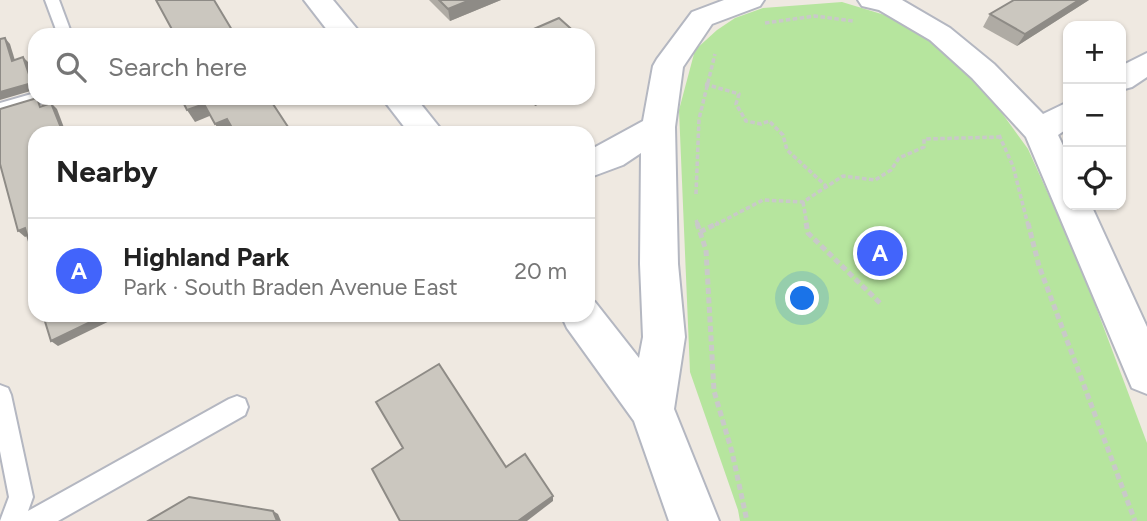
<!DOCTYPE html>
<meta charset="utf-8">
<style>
:root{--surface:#fff;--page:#f6f6f6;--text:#222;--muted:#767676;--line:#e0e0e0;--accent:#4264fb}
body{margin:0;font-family:Figtree,sans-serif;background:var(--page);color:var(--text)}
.controls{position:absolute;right:21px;top:21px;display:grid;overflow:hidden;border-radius:14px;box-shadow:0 2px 5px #0004}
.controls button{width:63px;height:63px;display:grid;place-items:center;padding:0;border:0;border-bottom:2px solid var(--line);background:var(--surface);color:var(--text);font:35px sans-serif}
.you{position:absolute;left:803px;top:299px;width:24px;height:24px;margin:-18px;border:5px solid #fff;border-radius:50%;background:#1a73e8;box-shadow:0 0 0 10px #1a73e833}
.badge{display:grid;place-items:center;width:46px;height:46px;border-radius:50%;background:var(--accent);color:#fff;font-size:23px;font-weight:700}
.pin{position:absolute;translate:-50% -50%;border:4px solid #fff;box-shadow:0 2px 7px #0006}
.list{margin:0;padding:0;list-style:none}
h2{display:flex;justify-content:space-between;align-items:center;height:91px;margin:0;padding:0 28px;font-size:30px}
h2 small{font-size:23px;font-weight:400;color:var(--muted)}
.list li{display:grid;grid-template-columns:46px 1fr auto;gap:21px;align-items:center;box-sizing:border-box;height:105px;padding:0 28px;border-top:2px solid var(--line)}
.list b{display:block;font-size:26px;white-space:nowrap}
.list p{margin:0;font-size:23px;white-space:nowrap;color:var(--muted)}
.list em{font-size:23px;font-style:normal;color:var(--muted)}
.icon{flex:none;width:38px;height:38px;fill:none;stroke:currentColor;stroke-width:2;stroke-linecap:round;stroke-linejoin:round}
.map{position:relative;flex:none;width:1147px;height:521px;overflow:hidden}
.search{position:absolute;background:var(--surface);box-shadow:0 2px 5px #0004;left:28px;top:28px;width:567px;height:77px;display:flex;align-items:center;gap:18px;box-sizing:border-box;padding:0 24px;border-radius:21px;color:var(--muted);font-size:26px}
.panel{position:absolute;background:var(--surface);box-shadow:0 2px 5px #0004;left:28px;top:126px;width:567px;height:196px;border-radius:21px}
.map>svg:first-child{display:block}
.green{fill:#b6e59e}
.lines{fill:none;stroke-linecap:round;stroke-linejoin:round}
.service-casing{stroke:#b4b7c1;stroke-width:4}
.minor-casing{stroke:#b4b7c1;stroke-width:4}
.path-far1{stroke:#c9c9c9;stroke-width:3.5;stroke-dasharray:4.5 2.5;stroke-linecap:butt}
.path{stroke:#c9c9c9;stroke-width:5;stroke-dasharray:6 3.5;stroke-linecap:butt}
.service{fill:#fff;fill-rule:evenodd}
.minor{fill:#fff;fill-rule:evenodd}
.wall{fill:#afaba4}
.shaded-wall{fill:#8e8b86}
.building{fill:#cbc7bf;stroke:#8e8b86;stroke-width:2}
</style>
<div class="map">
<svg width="1147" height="521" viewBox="0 0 1147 521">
<rect width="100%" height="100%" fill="#efe9e1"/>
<polygon class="green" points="842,2 888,16 941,46 991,98 1028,149 1081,267 1147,443 1147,521 740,521 738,510 690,372 679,110 695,50 717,30 735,18 763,8"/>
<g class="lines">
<defs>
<g id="service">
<polygon points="45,0 59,0 72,35 58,35"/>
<polygon points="35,93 35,98 45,98 43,102 0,115 0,103"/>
<polygon points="0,385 8,388 11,395 33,497 28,511 229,399 237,396 245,399 248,407 245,415 58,521 0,521 9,497 0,451"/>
</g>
<g id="minor">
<polygon points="304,0 333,0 362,35 331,35"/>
<polygon points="724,0 764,0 760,6 712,24 683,67 675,127 678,264 685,337 674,409 719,521 669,521 634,421 567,328 561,315 588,315 588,300 595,302 639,358 643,337 640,264 641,153 623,165 588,178 588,151 643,121 653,66 657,59 692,12"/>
<polygon points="858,0 902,0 950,28 994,64 1043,114 1068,102 1068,128 1058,135 1068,156 1068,205 1091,205 1147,327 1147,394 1132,388 1026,137 972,78 930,40 879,10 862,6"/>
<polygon points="1147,53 1147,77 1132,87 1121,90 1121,66"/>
<polygon points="382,98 416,98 444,133 409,133"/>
</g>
</defs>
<use href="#service" class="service-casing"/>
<use href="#minor" class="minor-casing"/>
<g class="path-far1">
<polyline points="765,23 815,16 853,21"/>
<polyline points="705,84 739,94 736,104 746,121 761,124 769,121 783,135 787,150 826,186"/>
<polyline points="999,135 1013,166 1028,225"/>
<polyline points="696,194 699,119 715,54"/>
<polyline points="803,202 807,225"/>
<polyline points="696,220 698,225"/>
<polyline points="715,225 763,200 803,202 843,176 875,180 891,170 899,158 924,147 924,139 1000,137"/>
</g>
<g class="path">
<polyline points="697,223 706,250 714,391 732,452 747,521"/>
<polyline points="806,223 808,233 880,303"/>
<polyline points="1028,223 1039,266 1135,521"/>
<polyline points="700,232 718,223"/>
</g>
<use href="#service" class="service"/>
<use href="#minor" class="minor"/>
</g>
<g class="wall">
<polygon points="429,0 501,0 450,21"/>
<polygon points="1089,0 1017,46 983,27 990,14"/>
<polygon points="527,98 553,98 535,106"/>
</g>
<g class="shaded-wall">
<polygon points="470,0 501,0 450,21 448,9"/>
<polygon points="1079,0 1089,0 1017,46 1025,34"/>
<polygon points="5,38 10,44 17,67 12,61"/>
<polygon points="23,57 29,63 35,82 35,90"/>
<polygon points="28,84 34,90 0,100 0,92"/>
<polygon points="535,98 553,98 535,106"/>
<polygon points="51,103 57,109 66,133 63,133"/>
<polygon points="204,104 212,115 195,122 187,110"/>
<polygon points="227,119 234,130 228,133 221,133 215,124"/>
<polygon points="25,228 32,234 25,237 18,231"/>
<polygon points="105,315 122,315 58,346 51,341"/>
<polygon points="553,496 553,501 527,521 518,521"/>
<polygon points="273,511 278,514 281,521 277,521"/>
</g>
<g class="building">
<polygon points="156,0 214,0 235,35 175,35"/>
<polygon points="439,0 470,0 448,9"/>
<polygon points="1014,0 1079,0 1025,34 990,14"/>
<polygon points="559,18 578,35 520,35"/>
<polygon points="5,38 12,61 23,57 34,89 28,84 0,92 0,39"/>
<polygon points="37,98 40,107 51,103 63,133 35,133 35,262 25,228 18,231 0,164 0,109"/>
<polygon points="181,98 269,98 292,133 235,133 227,119 215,124 204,104 187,110"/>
<polygon points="43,315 105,315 51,341"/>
<polygon points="439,364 506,467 525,454 553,496 518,521 400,521 372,469 403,448 376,402"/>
<polygon points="189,497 273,511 277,521 148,521"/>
</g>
</svg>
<div class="controls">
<button>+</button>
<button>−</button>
<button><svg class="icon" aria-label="locate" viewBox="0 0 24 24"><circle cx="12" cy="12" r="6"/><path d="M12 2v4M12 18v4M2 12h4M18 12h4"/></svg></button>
</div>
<div class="you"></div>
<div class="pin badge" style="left:880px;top:253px">A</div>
<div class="search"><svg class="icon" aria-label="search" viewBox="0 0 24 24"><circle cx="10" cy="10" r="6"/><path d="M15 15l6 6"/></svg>Search here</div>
<section class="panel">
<h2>Nearby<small></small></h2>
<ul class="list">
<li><span class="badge">A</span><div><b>Highland Park</b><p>Park · South Braden Avenue East</p></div><em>20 m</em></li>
</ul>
</section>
</div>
